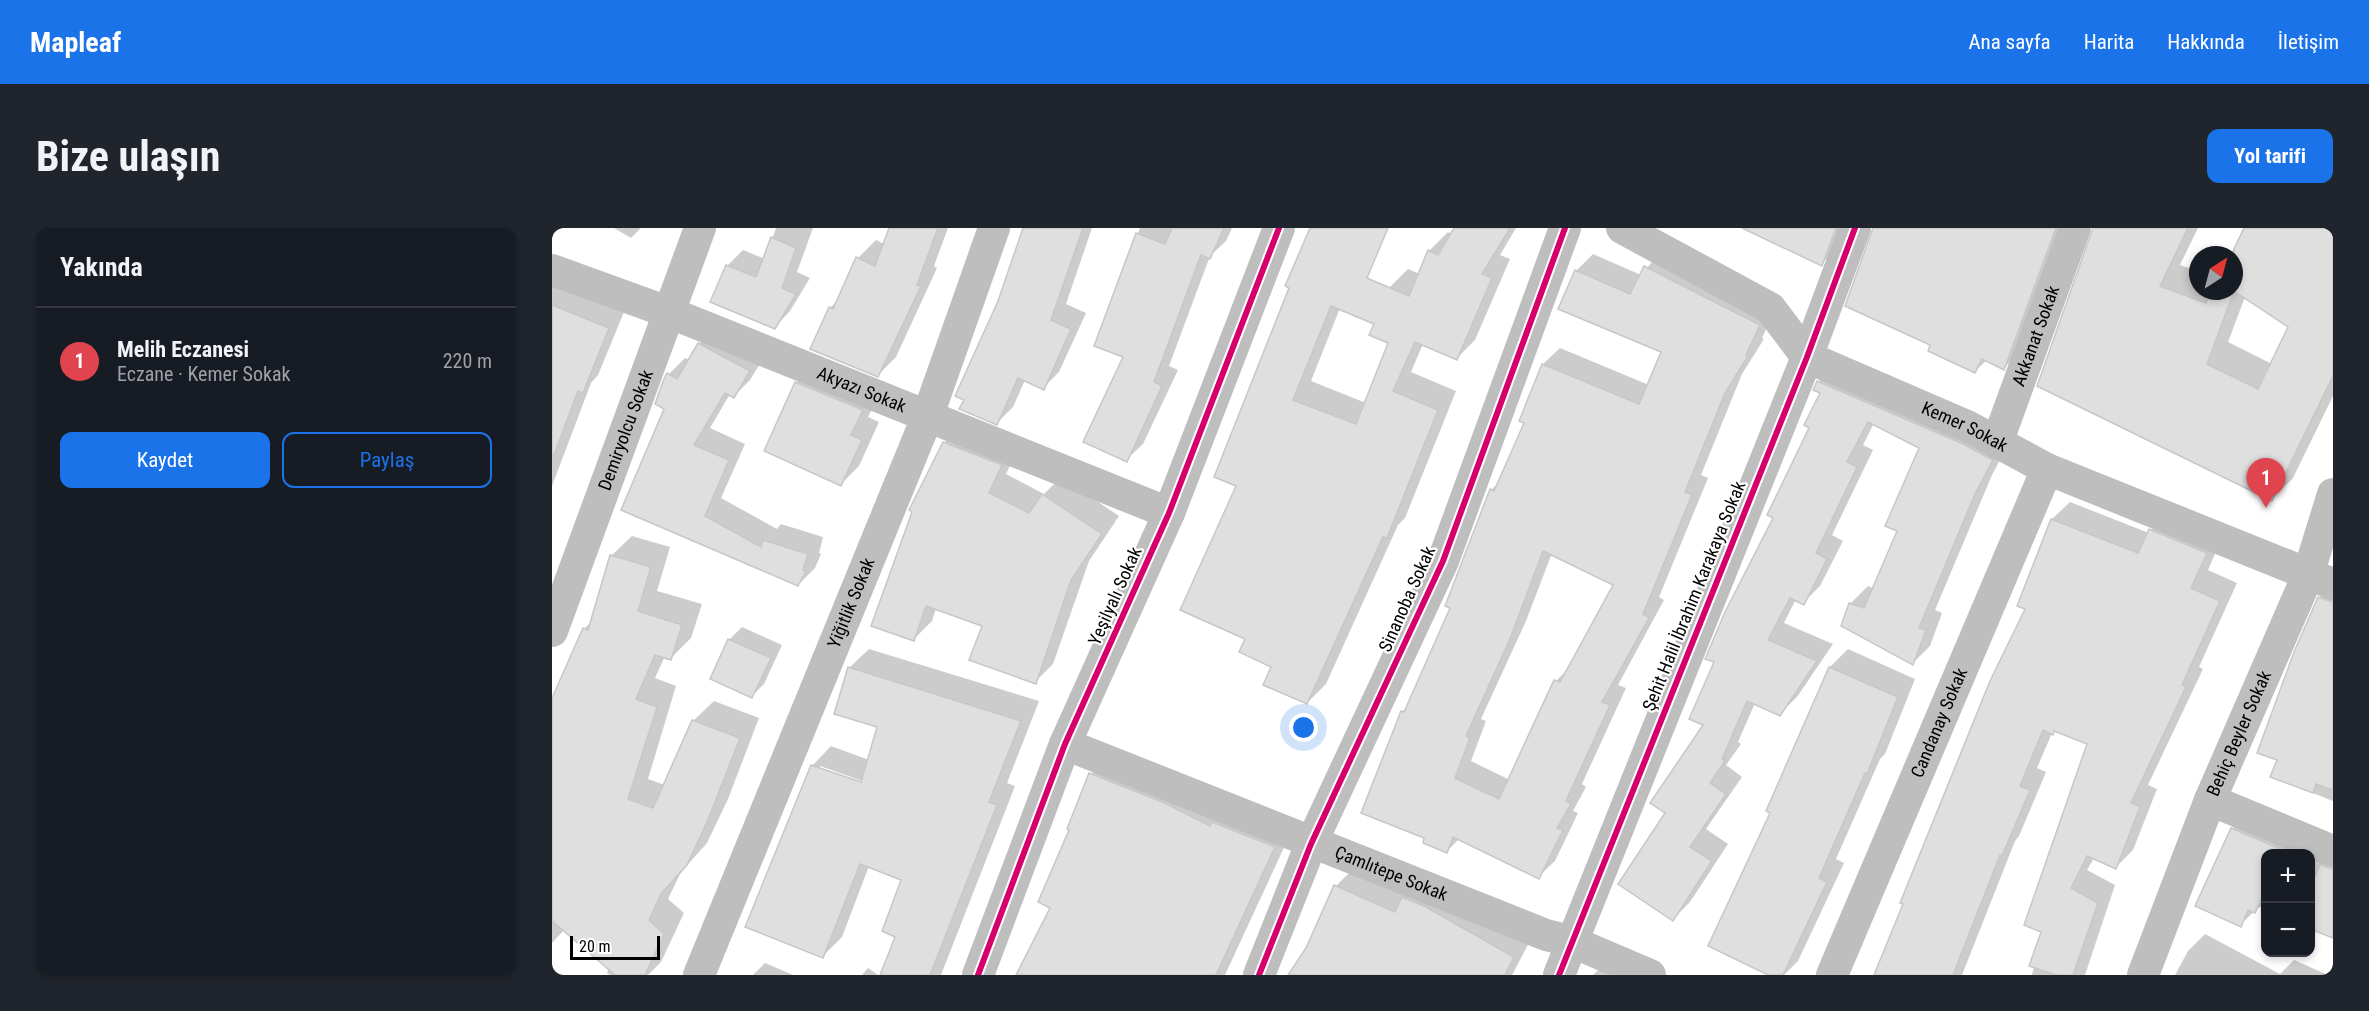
<!DOCTYPE html>
<html lang="tr">
<meta charset="utf-8">
<style>
:root{--surface:#171b24;--page:#20242c;--text:#f1f3f6;--muted:#9ea1a6;--line:#363941;--accent:#1a73e8}
body{margin:0;font-family:"Roboto Condensed",sans-serif;background:var(--page);color:var(--text)}
.controls{position:absolute;right:18px;bottom:18px;display:grid;overflow:hidden;border-radius:12px;box-shadow:0 3px 9px #0003}
.controls button{width:54px;height:54px;display:grid;place-items:center;padding:0;border:0;border-bottom:2px solid var(--line);background:var(--surface);color:var(--text);font:30px sans-serif}
.compass{position:absolute;left:1637px;top:18px;width:54px;height:54px;border-radius:50%;background:var(--surface);box-shadow:0 3px 9px #0003;rotate:36deg}
.scale{position:absolute;left:18px;bottom:15px;width:90px;box-sizing:border-box;padding-left:6px;border:3px solid #000;border-top:0;font-size:16px;line-height:21px;white-space:nowrap;color:#000;-webkit-text-stroke:4px #fff;paint-order:stroke}
.you{position:absolute;left:752px;top:500px;width:21px;height:21px;margin:-15px;border:4px solid #fff;border-radius:50%;background:#1a73e8;box-shadow:0 0 0 9px #1a73e833}
.badge{display:grid;place-items:center;width:39px;height:39px;border-radius:50%;background:var(--accent);color:#fff;font-size:20px;font-weight:700}
.pin{position:absolute;translate:-50% -50px;filter:drop-shadow(0 2px 3px #0008)}
.pin::after{content:'';position:absolute;top:32px;width:21px;height:18px;background:inherit;clip-path:polygon(0 0,100% 0,50% 100%)}
.list{margin:0;padding:0;list-style:none}
h2{display:flex;justify-content:space-between;align-items:center;height:78px;margin:0;padding:0 24px;font-size:26px}
h2 small{font-size:20px;font-weight:400;color:var(--muted)}
.list li{display:grid;grid-template-columns:39px 1fr auto;gap:18px;align-items:center;box-sizing:border-box;height:108px;padding:0 24px;border-top:2px solid var(--line)}
.list b{display:block;font-size:22px;white-space:nowrap}
.list p{margin:0;font-size:20px;white-space:nowrap;color:var(--muted)}
.list em{font-size:20px;font-style:normal;color:var(--muted)}
.actions{display:flex;gap:12px;padding:18px 24px}
.actions a{flex:1;padding:14px 0;border:2px solid var(--accent);border-radius:12px;text-align:center;font-size:21px;color:var(--accent)}
.actions .main{background:var(--accent);color:#fff}
.map{position:relative;flex:none;width:1781px;height:747px;overflow:hidden;border-radius:12px}
header{display:flex;align-items:center;gap:36px;box-sizing:border-box;height:84px;padding:0 30px;background:var(--accent);color:#fff}
header strong{font-size:28px}
nav{display:flex;gap:33px;margin-inline-start:auto;font-size:21px}
.intro{display:flex;align-items:center;justify-content:space-between;box-sizing:border-box;height:144px;padding:0 36px}
h1{margin:0;font-size:42px}
.button{padding:15px 27px;border-radius:12px;background:var(--accent);color:#fff;font-size:21px;font-weight:700}
main{display:flex;gap:36px;padding:0 36px}
aside{flex:1;background:var(--surface);border-radius:12px;box-shadow:0 3px 9px #0003}
.map>svg:first-child{display:block}
.shadow{fill:#0003;fill-rule:evenodd}
.building{fill:#dfdfdf;stroke:#c7c7c7;stroke-width:1.5;fill-rule:evenodd}
.lines{fill:none;stroke-linecap:round;stroke-linejoin:round}
.street{stroke:#bebebe;stroke-width:32}
.cycleway-casing{stroke:#fff;stroke-width:10}
.cycleway{stroke:#d6006c;stroke-width:6}
.labels{text-anchor:middle;stroke-width:4.5;stroke-linejoin:round;paint-order:stroke}
.street-label{font-size:18px;fill:#000;stroke:#fff}
</style>
<header>
<strong>Mapleaf</strong>
<nav><a>Ana sayfa</a><a>Harita</a><a>Hakkında</a><a>İletişim</a></nav>
</header>
<div class="intro"><h1>Bize ulaşın</h1><a class="button">Yol tarifi</a></div>
<main>
<aside>
<h2>Yakında<small></small></h2>
<ul class="list">
<li><span class="badge" style="background:#e0444e">1</span><div><b>Melih Eczanesi</b><p>Eczane · Kemer Sokak</p></div><em>220 m</em></li>
</ul>
<div class="actions"><a class="main">Kaydet</a><a>Paylaş</a></div>
</aside>
<div class="map">
<svg width="1781" height="747" viewBox="0 0 1781 747">
<rect width="100%" height="100%" fill="#fff"/>
<g class="shadow">
<polygon points="62,0 89,0 79,10"/>
<polygon points="224,0 261,0 245,44 258,50 238,83 223,99 175,38 191,22 213,31"/>
<polygon points="338,0 396,0 382,38 385,40 344,129 326,147 278,80 287,71 306,30 324,12 332,16"/>
<polygon points="473,0 540,0 514,76 534,85 507,144 491,160 473,152 461,179 445,195 447,73"/>
<polygon points="588,0 680,0 674,13 658,28 617,138 626,142 591,216 574,232 573,128 544,117"/>
<polygon points="759,0 835,0 788,80 759,153 814,175 838,114 837,60 856,41 868,46 877,23 896,4 900,6 904,0 964,0 948,27 958,31 923,112 904,131 871,116 859,144 904,163 853,290 846,297 774,456 755,475 695,411 686,257 739,59"/>
<polygon points="1193,0 1297,0 1291,15 1269,36"/>
<polygon points="1322,0 1517,0 1474,118 1452,140 1435,132 1423,143"/>
<path d="M1542,0h104l-18,37 18,6v20h36v-36h-4l16,-27h87v168l-40,82 -22,22zM1693,69l45,30 -18,37 -44,-22z"/>
<path d="M1110,22l114,58 -14,30 2,1 -22,35 -41,101 7,3 -49,119 5,3 -46,85 8,3 -44,96 4,3 -13,24 5,2 -23,48 -17,16 -79,-38 -12,12 -21,-14 -24,-125 6,-6 44,-99 39,-117 10,-10 25,-58 -5,-2 22,-56 17,-16 89,37 14,-34 -87,-80 17,-17 48,21zM1000,325l63,31 -44,82 -15,15 -46,99 -39,-19 15,-40 -5,-2 45,-98z"/>
<polygon points="0,55 72,84 46,147 39,155 0,258"/>
<polygon points="164,100 214,126 198,152 182,168 178,166 158,200 193,216 169,270 225,301 229,296 271,309 267,325 269,326 263,340 246,357 71,281 114,181 117,146 133,130 138,132 147,116"/>
<polygon points="262,137 328,164 316,189 327,194 307,238 289,256 244,155"/>
<polygon points="1283,137 1457,215 1440,247 1383,382 1390,385 1378,418 1361,435 1291,397 1299,375 1316,358 1322,361 1347,302 1369,219 1322,195 1311,217 1321,222 1280,307 1291,313 1268,358 1251,375 1244,371 1232,395 1281,416 1245,469 1227,486 1203,475 1186,514 1189,516 1174,537 1190,549 1154,601 1176,616 1138,674 1121,691 1115,585 1154,496 1223,289 1259,199 1270,165 1266,154"/>
<polygon points="410,196 467,219 454,246 492,266 509,249 567,288 537,333 501,436 483,454 432,398 384,380 380,393 362,411 392,215"/>
<polygon points="1518,274 1597,305 1616,284 1671,307 1656,342 1685,355 1647,439 1651,441 1596,557 1605,561 1581,622 1563,640 1542,630 1535,642 1563,657 1533,747 1480,747 1537,515 1503,502 1500,505 1485,540 1494,544 1467,608 1463,613 1410,747 1323,747 1475,381 1467,378 1500,291"/>
<polygon points="80,308 118,319 105,363 150,376 139,410 119,430 113,428 103,450 124,458 96,551 113,557 141,493 162,473 207,490 176,571 155,615 129,644 116,671 132,685 109,734 96,747 58,747 55,745 57,740 12,702 0,715 0,474 32,401 41,392 59,328"/>
<polygon points="1781,356 1781,573 1720,549 1767,370"/>
<polygon points="190,399 230,417 212,456 200,468 177,412"/>
<path d="M317,421l170,52 -32,82 8,3 -74,189h-59l15,-39 6,-57 -34,-13 -27,71 -19,19 -11,-190 19,-20 38,14 10,-34 -30,-58zM268,538l48,17 -1,3 -47,-16z"/>
<polygon points="1296,421 1363,451 1333,526 1328,531 1284,631 1292,635 1246,733 1232,747 1220,747 1220,585 1216,582 1278,439"/>
<polygon points="558,527 741,600 673,747 465,747 501,679 519,601 539,546"/>
<polygon points="1696,585 1781,619 1781,707 1758,699 1758,626 1714,626 1714,681 1707,679 1688,697 1680,601"/>
<polygon points="802,640 979,711 960,747 747,747 755,721 784,658"/>
<polygon points="1653,706 1728,746 1742,732 1776,747 1623,747 1636,723"/>
<polygon points="1054,734 1084,747 1041,747"/>
<polygon points="213,735 241,747 201,747"/>
<polygon points="316,740 326,747 310,747"/>
</g>
<g class="building">
<polygon points="337,0 386,0 365,57 369,58 326,149 258,121 277,79 281,81 304,29 323,38"/>
<polygon points="471,0 531,0 499,92 519,101 492,162 466,150 445,197 407,181 412,172 403,168 446,73"/>
<polygon points="620,0 672,0 658,31 649,27 602,154 610,158 575,234 531,214 571,129 542,118 584,5 613,16"/>
<path d="M758,0h78l-21,50 42,18 19,-46 10,5 16,-27h56l-28,46 10,4 -35,82 -42,-18 -22,49 45,19 -51,128 -4,-1 -76,167 -44,-19 8,-18 -32,-15 6,-13 -65,-29 56,-124 -22,-9 75,-189 -4,-2zM779,78l43,18 -5,11 19,8 -32,81 -63,-24z"/>
<polygon points="1190,0 1284,0 1270,38"/>
<polygon points="1321,0 1504,0 1452,142 1430,131 1423,145 1376,123 1378,117 1293,78"/>
<polygon points="1541,0 1636,0 1608,58 1654,75 1658,63 1682,63 1655,136 1706,161 1736,99 1682,63 1682,21 1692,0 1781,0 1781,148 1720,273 1485,158"/>
<polygon points="219,9 244,20 230,60 244,66 223,101 158,74 174,37 204,49"/>
<path d="M1092,38l116,59 -14,30 2,1 -23,37 -40,99 7,3 -49,119 6,4 -47,84 8,3 -44,96 5,3 -14,24 6,2 -24,49 -86,-42 -6,16 -24,-10 1,-5 -63,-25 40,-102 3,1 46,-104 -5,-2 45,-117 4,2 30,-68 -5,-2 23,-57 97,40 22,-52 -103,-43 17,-39 55,24zM991,323l70,34 -53,97 -6,-2 -55,119 -44,-21 15,-40 -4,-2 44,-97z"/>
<polygon points="0,77 57,100 31,165 26,163 2,227 0,227"/>
<polygon points="146,115 198,143 182,170 173,165 142,217 177,232 153,288 209,319 211,312 256,326 251,342 254,343 246,358 69,282 112,181 103,176 111,153 115,145 125,151"/>
<polygon points="1265,153 1409,215 1441,232 1423,266 1367,400 1374,402 1361,437 1289,398 1297,375 1312,380 1345,303 1333,298 1367,220 1316,194 1295,234 1305,239 1264,325 1275,331 1252,377 1238,370 1216,412 1265,433 1228,488 1195,473 1170,531 1173,533 1158,555 1174,566 1138,619 1160,633 1121,693 1066,656 1113,585 1098,575 1151,497 1137,491 1162,434 1153,431 1173,384 1221,290 1215,287 1257,200 1252,197 1268,165 1261,162"/>
<polygon points="243,154 311,182 299,207 310,212 289,258 212,223"/>
<polygon points="391,214 450,237 437,265 477,285 490,266 550,306 519,352 484,456 417,432 430,398 374,378 362,413 319,398 360,284 357,282"/>
<polygon points="1499,291 1586,325 1597,301 1655,325 1639,360 1668,373 1630,457 1634,459 1579,575 1588,579 1564,641 1535,628 1519,660 1546,675 1521,747 1504,747 1477,738 1489,704 1472,697 1535,516 1502,503 1501,507 1491,502 1468,558 1478,562 1450,628 1448,627 1401,747 1322,747 1351,676 1348,675 1438,453 1473,381 1465,378"/>
<polygon points="58,327 99,339 86,383 130,397 119,432 103,427 84,471 105,479 76,571 101,580 140,492 188,510 156,592 135,637 109,666 97,692 112,706 93,747 63,747 0,693 0,470 31,400 36,402"/>
<polygon points="1766,369 1781,374 1781,562 1764,556 1761,565 1718,549 1725,532 1705,525 1742,424"/>
<polygon points="176,411 219,430 200,470 158,451"/>
<polygon points="296,439 469,493 437,574 445,577 378,747 328,747 343,709 330,703 349,652 308,636 271,730 193,699 259,537 309,554 325,499 282,486"/>
<polygon points="1277,439 1346,469 1315,546 1313,545 1267,650 1275,654 1231,747 1216,747 1156,718 1218,585 1214,583"/>
<polygon points="537,545 613,575 658,598 660,594 723,619 664,747 464,747 498,680 486,674 517,602 515,601"/>
<polygon points="1679,600 1740,626 1713,626 1713,663 1703,685 1696,682 1689,699 1643,678"/>
<polygon points="1768,637 1781,641 1781,710 1758,701 1758,660"/>
<polygon points="782,657 843,684 850,669 874,679 962,729 953,747 736,747 754,720"/>
</g>
<g class="lines">
<g class="street">
<path id="s1" d="M1070,0l148,80 37,49 162,70 78,42 286,115"/>
<path id="s2" d="M0,42l116,42 501,201"/>
<path id="s3" d="M1445,215l78,-215"/>
<path id="s4" d="M0,403l148,-403"/>
<path id="s5" d="M513,516l481,191 24,6 80,34"/>
<polyline points="1658,572 1781,623"/>
<path id="s6" d="M147,747l229,-560 66,-187"/>
<polyline points="426,747 513,516 617,285 727,0"/>
<polyline points="707,747 759,616 891,333 1013,0"/>
<polyline points="1007,747 1255,129 1303,0"/>
<path id="s7" d="M1280,747l215,-506"/>
<path id="s8" d="M1591,747l67,-175 98,-225 25,-81"/>
</g>
<defs>
<g id="cycleway">
<polyline points="426,747 513,516 617,285 727,0"/>
<polyline points="707,747 759,616 891,333 1013,0"/>
<polyline points="1007,747 1255,129 1303,0"/>
</g>
</defs>
<use href="#cycleway" class="cycleway-casing"/>
<use href="#cycleway" class="cycleway"/>
</g>
<g class="labels">
<g class="street-label">
<text dy="6" stroke="none"><textPath href="#s3" startOffset="114">Akkanat Sokak</textPath></text>
<text dy="6" stroke="none"><textPath href="#s2" startOffset="332">Akyazı Sokak</textPath></text>
<text dy="6" stroke="none"><textPath href="#s1" startOffset="402">Kemer Sokak</textPath></text>
<text dy="6" stroke="none"><textPath href="#s4" startOffset="214">Demiryolcu Sokak</textPath></text>
<text transform="translate(563 368) rotate(-66)" y="6">Yeşilyalı Sokak</text>
<text transform="translate(1142 368) rotate(-68)" y="6">Şehit Halil İbrahim Karakaya Sokak</text>
<text transform="translate(855 371) rotate(-66)" y="6">Sinanoba Sokak</text>
<text dy="6" stroke="none"><textPath href="#s6" startOffset="402">Yiğitlik Sokak</textPath></text>
<text dy="6" stroke="none"><textPath href="#s7" startOffset="274">Candanay Sokak</textPath></text>
<text dy="6" stroke="none"><textPath href="#s8" startOffset="260">Behiç Beyler Sokak</textPath></text>
<text dy="6" stroke="none"><textPath href="#s5" startOffset="351">Çamlıtepe Sokak</textPath></text>
</g>
</g>
</svg>
<div class="controls">
<button>+</button>
<button>−</button>
</div>
<svg class="compass" viewBox="-18 -18 36 36"><path d="M0-13l5 13h-10z" fill="#e53935"/><path d="M0 13l5-13h-10z" fill="#9ea1a6"/></svg>
<div class="scale">20 m</div>
<div class="you"></div>
<div class="pin badge" style="left:1714px;top:280px;background:#e0444e">1</div>
</div>
</main>
